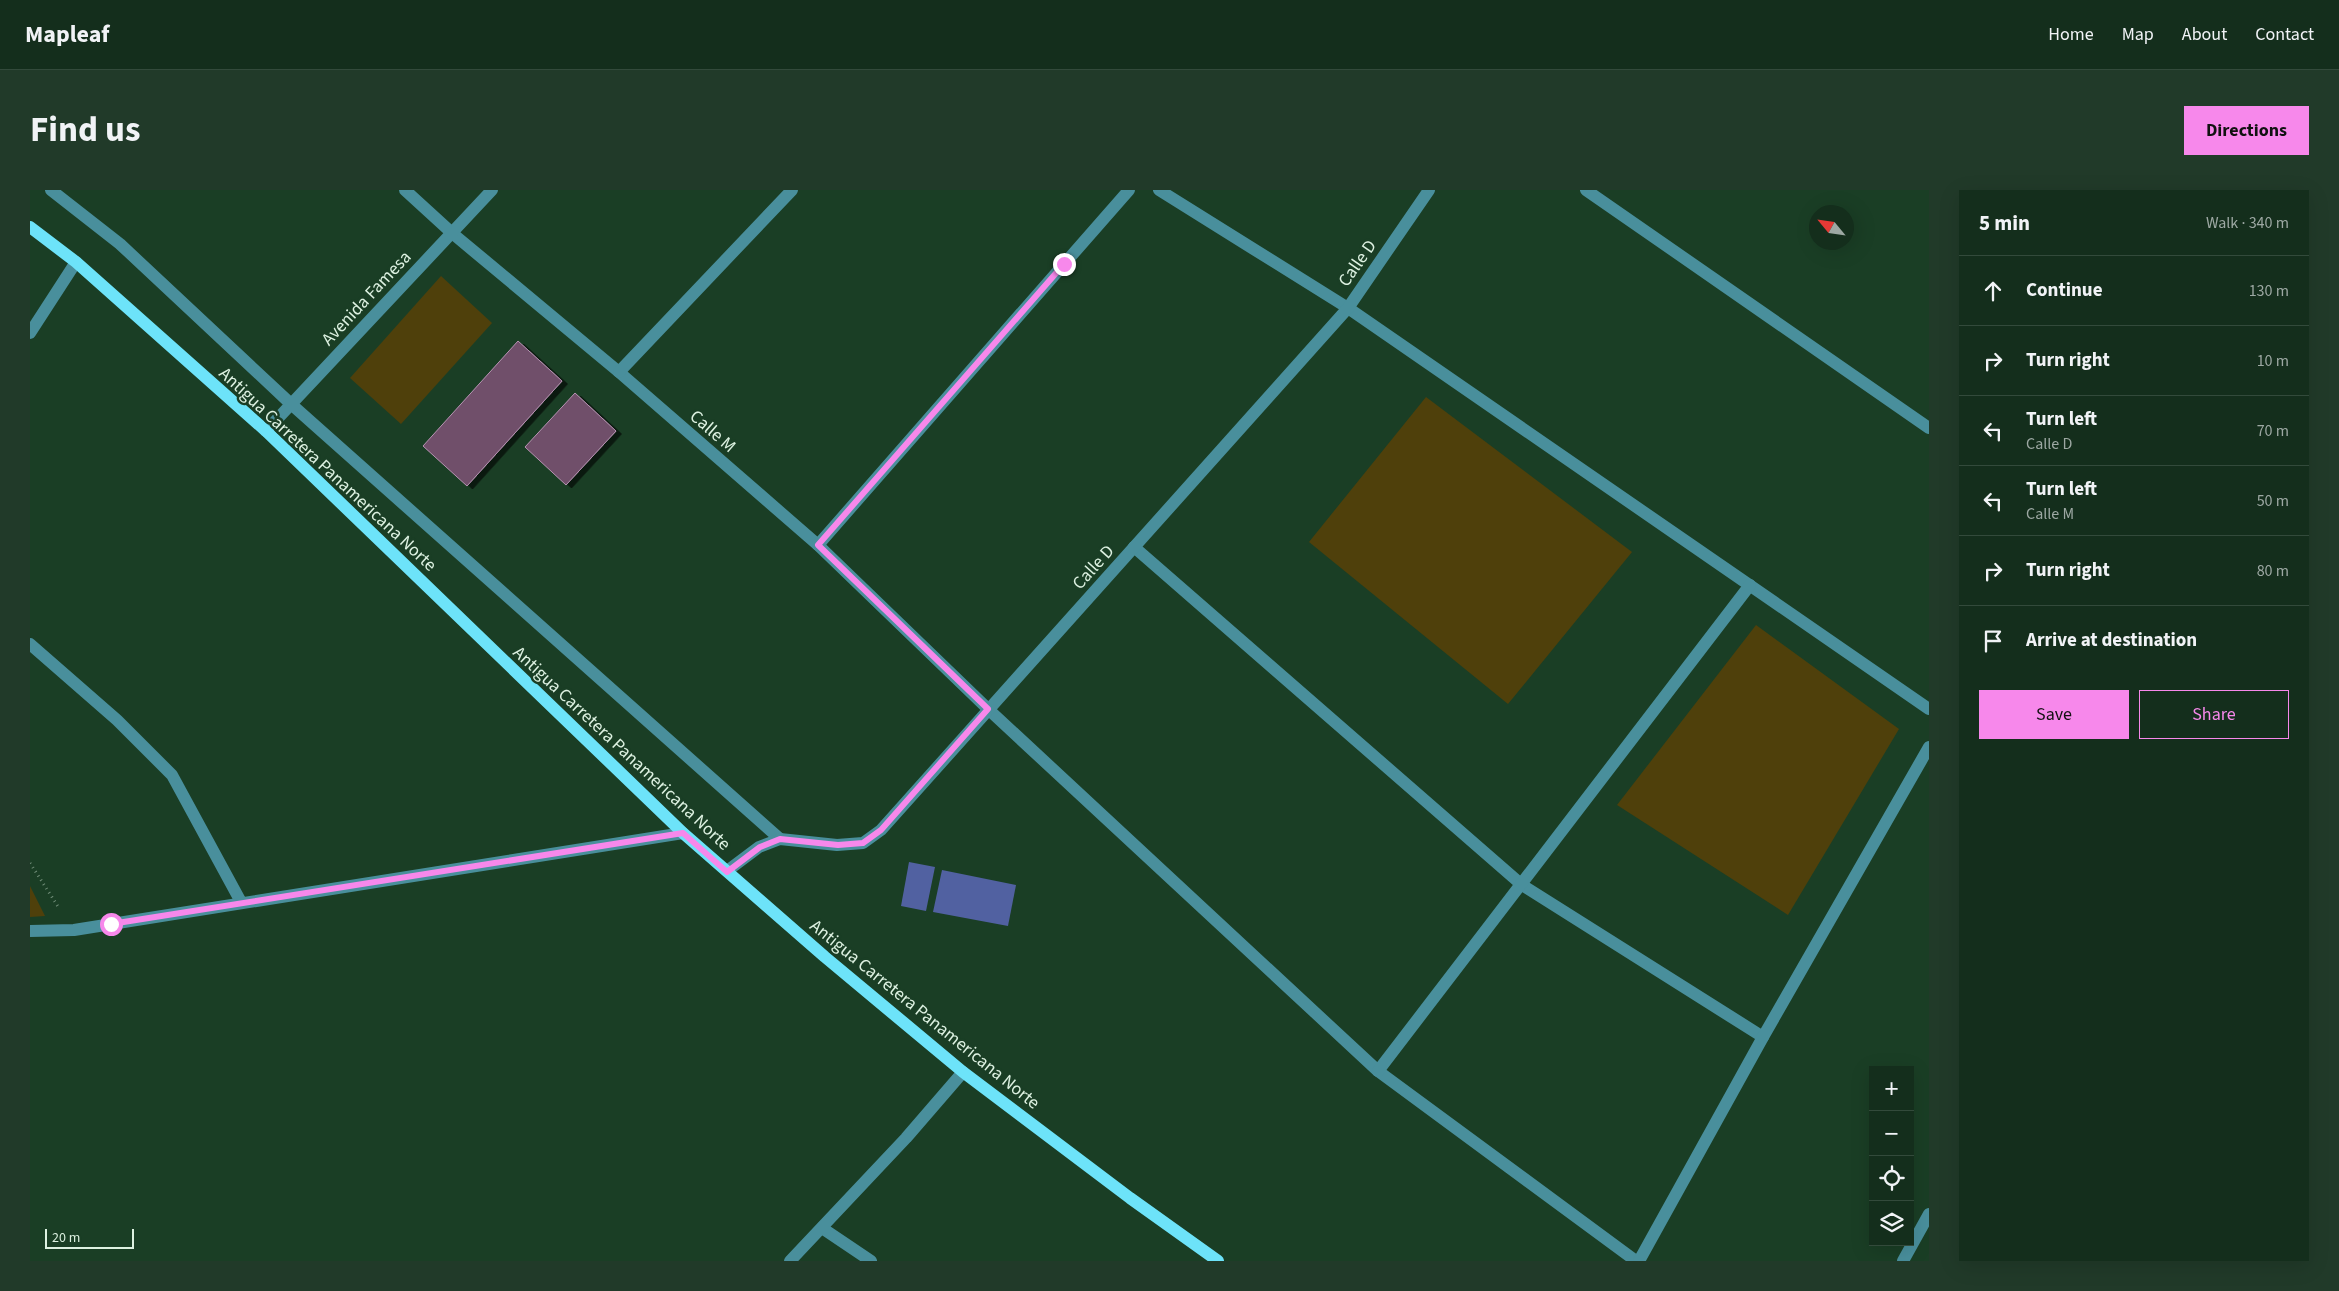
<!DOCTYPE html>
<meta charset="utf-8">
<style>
:root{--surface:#142e1c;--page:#213a29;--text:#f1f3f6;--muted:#9da8a3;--line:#334a3b;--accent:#f788eb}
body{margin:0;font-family:"Source Sans 3",sans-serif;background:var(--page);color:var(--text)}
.controls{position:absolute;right:15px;bottom:15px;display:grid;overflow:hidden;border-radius:0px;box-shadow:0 5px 20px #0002}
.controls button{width:45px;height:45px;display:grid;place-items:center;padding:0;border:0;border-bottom:1px solid var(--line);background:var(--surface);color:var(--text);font:25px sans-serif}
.compass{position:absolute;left:1779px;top:15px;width:45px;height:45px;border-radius:50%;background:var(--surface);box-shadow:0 5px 20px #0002;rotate:299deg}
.scale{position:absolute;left:15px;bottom:12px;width:89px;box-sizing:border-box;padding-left:5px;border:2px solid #ddf1e1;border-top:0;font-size:14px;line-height:18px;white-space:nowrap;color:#ddf1e1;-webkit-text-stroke:4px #1a3e25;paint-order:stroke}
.stop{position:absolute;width:15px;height:15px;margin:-11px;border:4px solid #f788eb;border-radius:50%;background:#fff}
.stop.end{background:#f788eb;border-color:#fff;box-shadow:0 1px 5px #0008}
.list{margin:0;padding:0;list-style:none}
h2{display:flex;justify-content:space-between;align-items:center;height:65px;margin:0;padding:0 20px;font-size:21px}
h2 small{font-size:16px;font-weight:400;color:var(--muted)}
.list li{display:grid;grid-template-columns:32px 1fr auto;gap:15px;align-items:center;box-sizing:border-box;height:70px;padding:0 20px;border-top:1px solid var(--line)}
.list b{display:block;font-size:19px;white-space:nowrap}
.list p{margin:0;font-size:16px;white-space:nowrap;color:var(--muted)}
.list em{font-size:16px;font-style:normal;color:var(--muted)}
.actions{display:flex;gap:10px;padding:15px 20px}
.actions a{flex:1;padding:11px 0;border:1px solid var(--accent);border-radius:0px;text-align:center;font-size:18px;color:var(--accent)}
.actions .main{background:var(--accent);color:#111}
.icon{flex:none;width:28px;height:28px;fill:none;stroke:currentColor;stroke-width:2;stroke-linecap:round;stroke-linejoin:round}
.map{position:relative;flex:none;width:1899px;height:1071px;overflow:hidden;border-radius:0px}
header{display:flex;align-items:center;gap:30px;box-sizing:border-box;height:70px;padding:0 25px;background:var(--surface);border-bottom:1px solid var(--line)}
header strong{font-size:24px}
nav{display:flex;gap:28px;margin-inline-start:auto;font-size:18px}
.intro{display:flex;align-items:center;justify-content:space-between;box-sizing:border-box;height:120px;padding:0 30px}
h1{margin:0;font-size:35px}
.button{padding:12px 22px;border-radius:0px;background:var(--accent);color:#111;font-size:18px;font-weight:700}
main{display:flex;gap:30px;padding:0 30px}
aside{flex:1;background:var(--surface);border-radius:0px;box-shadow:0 5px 20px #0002}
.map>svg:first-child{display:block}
.green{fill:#4f400b}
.water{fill:#5161a1}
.building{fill:#6f4f6b;stroke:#b793b2;filter:url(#shadow)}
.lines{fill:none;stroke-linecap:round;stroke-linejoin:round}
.path{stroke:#708d78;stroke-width:3;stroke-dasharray:1 4;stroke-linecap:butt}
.minor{stroke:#498f9c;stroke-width:12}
.major{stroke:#6de3f9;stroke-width:12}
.route{stroke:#f788eb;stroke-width:6}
.labels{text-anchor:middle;stroke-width:5;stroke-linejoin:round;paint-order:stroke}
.street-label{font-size:18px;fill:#ddf1e1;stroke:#1a3e25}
</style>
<header>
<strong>Mapleaf</strong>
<nav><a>Home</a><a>Map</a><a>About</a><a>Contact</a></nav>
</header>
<div class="intro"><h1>Find us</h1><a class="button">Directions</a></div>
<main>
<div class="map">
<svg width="1899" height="1071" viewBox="0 0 1899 1071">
<defs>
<filter id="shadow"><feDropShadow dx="5.5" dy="3" stdDeviation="0" flood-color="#0009"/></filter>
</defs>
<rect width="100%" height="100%" fill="#1a3e25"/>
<g class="green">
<polygon points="411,86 462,133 371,234 320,188"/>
<polygon points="1396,207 1602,362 1478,514 1279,352"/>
<polygon points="1726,435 1869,539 1758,725 1587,615"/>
<polygon points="0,696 15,726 0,727"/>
</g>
<g class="water">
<polygon points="879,672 905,677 896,721 871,716"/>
<polygon points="912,680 986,695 978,736 903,722"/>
</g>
<g class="building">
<polygon points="488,151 532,191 437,296 393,256"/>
<polygon points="545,203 586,241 536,295 495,257"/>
</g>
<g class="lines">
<polyline class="path" points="0,673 29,718"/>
<g class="minor">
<polyline points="21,0 90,54 261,214 750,649"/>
<polyline points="375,0 422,43 589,182 788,355 958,519 1348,881 1606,1071"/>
<polyline points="1129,0 1318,118 1899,519"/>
<polyline points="1556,0 1899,238"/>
<polyline points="0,143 46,72"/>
<polyline points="589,182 762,0"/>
<polyline points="236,241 462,0"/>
<polyline points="788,355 1099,0"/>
<polyline points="1104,357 1492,695 1733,847"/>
<polyline points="0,454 87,530 142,585 211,712"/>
<polyline points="697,681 729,657 750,649 807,655 833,653 851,640 1318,118 1399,0"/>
<polyline points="0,741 44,740 653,643"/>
<polyline points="1348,881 1720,395"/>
<polyline points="792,1038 841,1071"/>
<polyline points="760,1071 876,948 933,882"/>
<polyline points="1609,1071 1733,847 1899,557"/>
<polyline points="1873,1071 1899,1024"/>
</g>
<polyline class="major" points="0,37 46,72 236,241 653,643 795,767 933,882 1100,1008 1188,1071"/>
</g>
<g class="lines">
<polyline class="route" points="81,734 653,643 697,682 730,657 750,649 808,655 833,653 851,640 958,519 788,355 1034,74"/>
</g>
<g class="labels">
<g class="street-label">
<text transform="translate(1327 73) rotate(-55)" y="6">Calle D</text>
<text transform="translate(336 108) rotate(-47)" y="6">Avenida Famesa</text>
<text transform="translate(683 241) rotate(41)" y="6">Calle M</text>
<text transform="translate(298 279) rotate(43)" y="6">Antigua Carretera Panamericana Norte</text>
<text transform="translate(1063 377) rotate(-48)" y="6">Calle D</text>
<text transform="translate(592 558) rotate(43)" y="6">Antigua Carretera Panamericana Norte</text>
<text transform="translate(895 824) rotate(39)" y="6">Antigua Carretera Panamericana Norte</text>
</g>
</g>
</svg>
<div class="controls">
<button>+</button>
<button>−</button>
<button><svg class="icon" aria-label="locate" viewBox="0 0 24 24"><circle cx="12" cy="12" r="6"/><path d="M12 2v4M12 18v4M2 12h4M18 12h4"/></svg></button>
<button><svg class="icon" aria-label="layers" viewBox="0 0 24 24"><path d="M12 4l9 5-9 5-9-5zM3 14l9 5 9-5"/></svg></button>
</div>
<svg class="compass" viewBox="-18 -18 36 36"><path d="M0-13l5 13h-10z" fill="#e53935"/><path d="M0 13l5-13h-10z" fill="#9da8a3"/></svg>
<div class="scale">20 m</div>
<div class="stop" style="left:81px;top:734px"></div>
<div class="stop end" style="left:1034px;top:74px"></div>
</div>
<aside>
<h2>5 min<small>Walk · 340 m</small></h2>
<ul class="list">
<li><svg class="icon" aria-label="ahead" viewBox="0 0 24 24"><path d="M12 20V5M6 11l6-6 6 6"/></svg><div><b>Continue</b></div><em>130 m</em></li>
<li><svg class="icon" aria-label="right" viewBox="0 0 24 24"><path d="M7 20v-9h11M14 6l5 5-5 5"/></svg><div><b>Turn right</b></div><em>10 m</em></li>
<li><svg class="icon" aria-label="left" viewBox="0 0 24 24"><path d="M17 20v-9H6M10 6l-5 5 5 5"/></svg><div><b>Turn left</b><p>Calle D</p></div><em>70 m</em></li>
<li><svg class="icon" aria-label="left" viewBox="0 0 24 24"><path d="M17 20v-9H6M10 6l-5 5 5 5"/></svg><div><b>Turn left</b><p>Calle M</p></div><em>50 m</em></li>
<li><svg class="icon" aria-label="right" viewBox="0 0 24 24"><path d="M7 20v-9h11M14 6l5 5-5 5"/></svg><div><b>Turn right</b></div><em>80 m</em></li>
<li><svg class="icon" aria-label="arrive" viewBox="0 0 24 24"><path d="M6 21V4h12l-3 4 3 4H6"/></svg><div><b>Arrive at destination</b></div></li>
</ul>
<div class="actions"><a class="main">Save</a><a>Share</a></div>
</aside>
</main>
